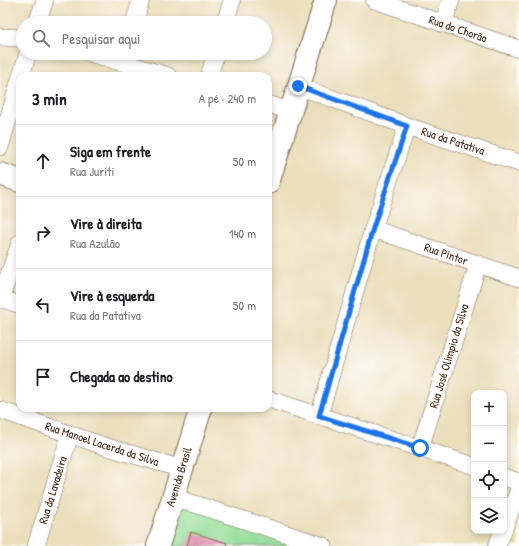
<!DOCTYPE html>
<html lang="pt">
<meta charset="utf-8">
<style>
:root{--surface:#fff;--page:#f6f6f6;--text:#202124;--muted:#757577;--line:#e0e0e0}
body{margin:0;font-family:"Patrick Hand",sans-serif;background:var(--page);color:var(--text)}
.controls{position:absolute;right:12px;bottom:12px;display:grid;overflow:hidden;border-radius:8px;box-shadow:0 2px 6px #0003}
.controls button{width:36px;height:36px;display:grid;place-items:center;padding:0;border:0;border-bottom:1px solid var(--line);background:var(--surface);color:var(--text);font:20px sans-serif}
.stop{position:absolute;width:12px;height:12px;margin:-9px;border:3px solid #1a73e8;border-radius:50%;background:#fff}
.stop.end{background:#1a73e8;border-color:#fff;box-shadow:0 1px 4px #0008}
.list{margin:0;padding:0;list-style:none}
h2{display:flex;justify-content:space-between;align-items:center;height:52px;margin:0;padding:0 16px;font-size:17px}
h2 small{font-size:13px;font-weight:400;color:var(--muted)}
.list li{display:grid;grid-template-columns:26px 1fr auto;gap:12px;align-items:center;box-sizing:border-box;height:72px;padding:0 16px;border-top:1px solid var(--line)}
.list b{display:block;font-size:15px;white-space:nowrap}
.list p{margin:0;font-size:13px;white-space:nowrap;color:var(--muted)}
.list em{font-size:13px;font-style:normal;color:var(--muted)}
.icon{flex:none;width:22px;height:22px;fill:none;stroke:currentColor;stroke-width:2;stroke-linecap:round;stroke-linejoin:round}
.map{position:relative;flex:none;width:519px;height:546px;overflow:hidden}
.search{position:absolute;background:var(--surface);box-shadow:0 2px 6px #0003;left:16px;top:16px;width:256px;height:44px;display:flex;align-items:center;gap:10px;box-sizing:border-box;padding:0 14px;border-radius:22px;color:var(--muted);font-size:15px}
.panel{position:absolute;background:var(--surface);box-shadow:0 2px 6px #0003;left:16px;top:72px;width:256px;height:340px;border-radius:12px}
.map>svg:first-child{display:block}
.green{fill:#95de9a;stroke:#68845c}
.building{fill:#df94b6}
.lines{fill:none;stroke-linecap:round;stroke-linejoin:round}
.minor-casing{stroke:#796955;stroke-width:18}
.secondary-casing{stroke:#796955;stroke-width:24}
.primary-casing{stroke:#796955;stroke-width:24}
.minor{stroke:#fff;stroke-width:17}
.secondary{stroke:#fff;stroke-width:22}
.primary{stroke:#fff;stroke-width:22}
.route{stroke:#1a73e8;stroke-width:5}
.labels{text-anchor:middle;stroke-width:3;stroke-linejoin:round;paint-order:stroke}
.street-label{font-size:12px;fill:#3b2a1e;stroke:#fdfcf7}
</style>
<div class="map">
<svg width="519" height="546" viewBox="0 0 519 546">
<rect width="100%" height="100%" fill="#fdfcf7"/>
<filter id="ink" filterUnits="userSpaceOnUse"><feTurbulence type="fractalNoise" baseFrequency=".025" numOctaves="2"/><feDisplacementMap in="SourceGraphic" scale="8" xChannelSelector="R" yChannelSelector="G"/><feConvolveMatrix kernelMatrix="1 2 1 2 8 2 1 2 1" color-interpolation-filters="sRGB"/></filter>
<filter id="wash" filterUnits="userSpaceOnUse"><feTurbulence type="fractalNoise" baseFrequency=".012" numOctaves="4" result="noise"/><feDisplacementMap in="SourceGraphic" scale="16" xChannelSelector="R" yChannelSelector="G"/><feGaussianBlur stdDeviation="0.9" result="paint"/><feColorMatrix in="noise" values="0 0 0 0 0 0 0 0 0 0 0 0 0 0 0 0 0 1.4 0 .05"/><feComposite in="paint" operator="in"/></filter>
<g filter="url(#wash)">
<rect width="100%" height="100%" fill="#ebdebb"/>
<polygon class="green" points="173,499 310,546 157,546"/>
<g id="blocks">
<polygon class="building" points="191,532 227,543 226,546 187,546"/>
</g>
</g>
<g filter="url(#ink)">
<use href="#blocks" fill-opacity="0" stroke="#796955" stroke-width="1"/>
<g class="lines">
<defs>
<g id="minor">
<polyline points="374,0 519,49"/>
<polyline points="37,23 45,0"/>
<polyline points="134,23 141,0"/>
<polyline points="225,23 232,0"/>
<polyline points="443,24 451,0"/>
<polyline points="0,37 23,38"/>
<polyline points="90,53 168,76"/>
<polyline points="21,76 28,53"/>
<polyline points="209,76 216,53"/>
<polyline points="298,86 407,126 519,163"/>
<polyline points="268,104 290,111"/>
<polyline points="0,147 20,79"/>
<polyline points="373,229 519,278"/>
<polyline points="0,298 20,305"/>
<polyline points="0,300 20,243"/>
<polyline points="268,399 474,466"/>
<polyline points="0,410 104,446 182,469"/>
<polyline points="319,416 373,229 407,126"/>
<polyline points="420,448 478,265"/>
<polyline points="504,477 519,482"/>
<polyline points="173,497 324,546"/>
<polyline points="504,528 519,489"/>
<polyline points="36,546 70,434"/>
<polyline points="497,546 503,531"/>
</g>
<polyline id="secondary" points="0,174 20,181"/>
<g id="primary">
<polyline points="268,183 326,0"/>
<polyline points="158,546 201,408"/>
</g>
</defs>
<use href="#minor" class="minor-casing"/>
<use href="#secondary" class="secondary-casing"/>
<use href="#primary" class="primary-casing"/>
<use href="#minor" class="minor"/>
<use href="#secondary" class="secondary"/>
<use href="#primary" class="primary"/>
</g>
</g>
<g class="lines" filter="url(#ink)">
<polyline class="route" points="298,86 407,126 373,228 319,416 420,448"/>
</g>
<g class="labels">
<g class="street-label">
<text transform="translate(458 29) rotate(19)" y="4">Rua do Chorão</text>
<text transform="translate(453 141) rotate(18)" y="4">Rua da Patativa</text>
<text transform="translate(446 254) rotate(19)" y="4">Rua Pintor</text>
<text transform="translate(449 356) rotate(-73)" y="4">Rua José Olímpio da Silva</text>
<text transform="translate(102 444) rotate(18)" y="4">Rua Manoel Lacerda da Silva</text>
<text transform="translate(179 477) rotate(-73)" y="4">Avenida Brasil</text>
<text transform="translate(53 490) rotate(-73)" y="4">Rua da Lavadeira</text>
</g>
</g>
</svg>
<div class="controls">
<button>+</button>
<button>−</button>
<button><svg class="icon" aria-label="locate" viewBox="0 0 24 24"><circle cx="12" cy="12" r="6"/><path d="M12 2v4M12 18v4M2 12h4M18 12h4"/></svg></button>
<button><svg class="icon" aria-label="layers" viewBox="0 0 24 24"><path d="M12 4l9 5-9 5-9-5zM3 14l9 5 9-5"/></svg></button>
</div>
<div class="stop" style="left:420px;top:448px"></div>
<div class="stop end" style="left:298px;top:86px"></div>
<div class="search"><svg class="icon" aria-label="search" viewBox="0 0 24 24"><circle cx="10" cy="10" r="6"/><path d="M15 15l6 6"/></svg>Pesquisar aqui</div>
<section class="panel">
<h2>3 min<small>A pé · 240 m</small></h2>
<ul class="list">
<li><svg class="icon" aria-label="ahead" viewBox="0 0 24 24"><path d="M12 20V5M6 11l6-6 6 6"/></svg><div><b>Siga em frente</b><p>Rua Juriti</p></div><em>50 m</em></li>
<li><svg class="icon" aria-label="right" viewBox="0 0 24 24"><path d="M7 20v-9h11M14 6l5 5-5 5"/></svg><div><b>Vire à direita</b><p>Rua Azulão</p></div><em>140 m</em></li>
<li><svg class="icon" aria-label="left" viewBox="0 0 24 24"><path d="M17 20v-9H6M10 6l-5 5 5 5"/></svg><div><b>Vire à esquerda</b><p>Rua da Patativa</p></div><em>50 m</em></li>
<li><svg class="icon" aria-label="arrive" viewBox="0 0 24 24"><path d="M6 21V4h12l-3 4 3 4H6"/></svg><div><b>Chegada ao destino</b></div></li>
</ul>
</section>
</div>
